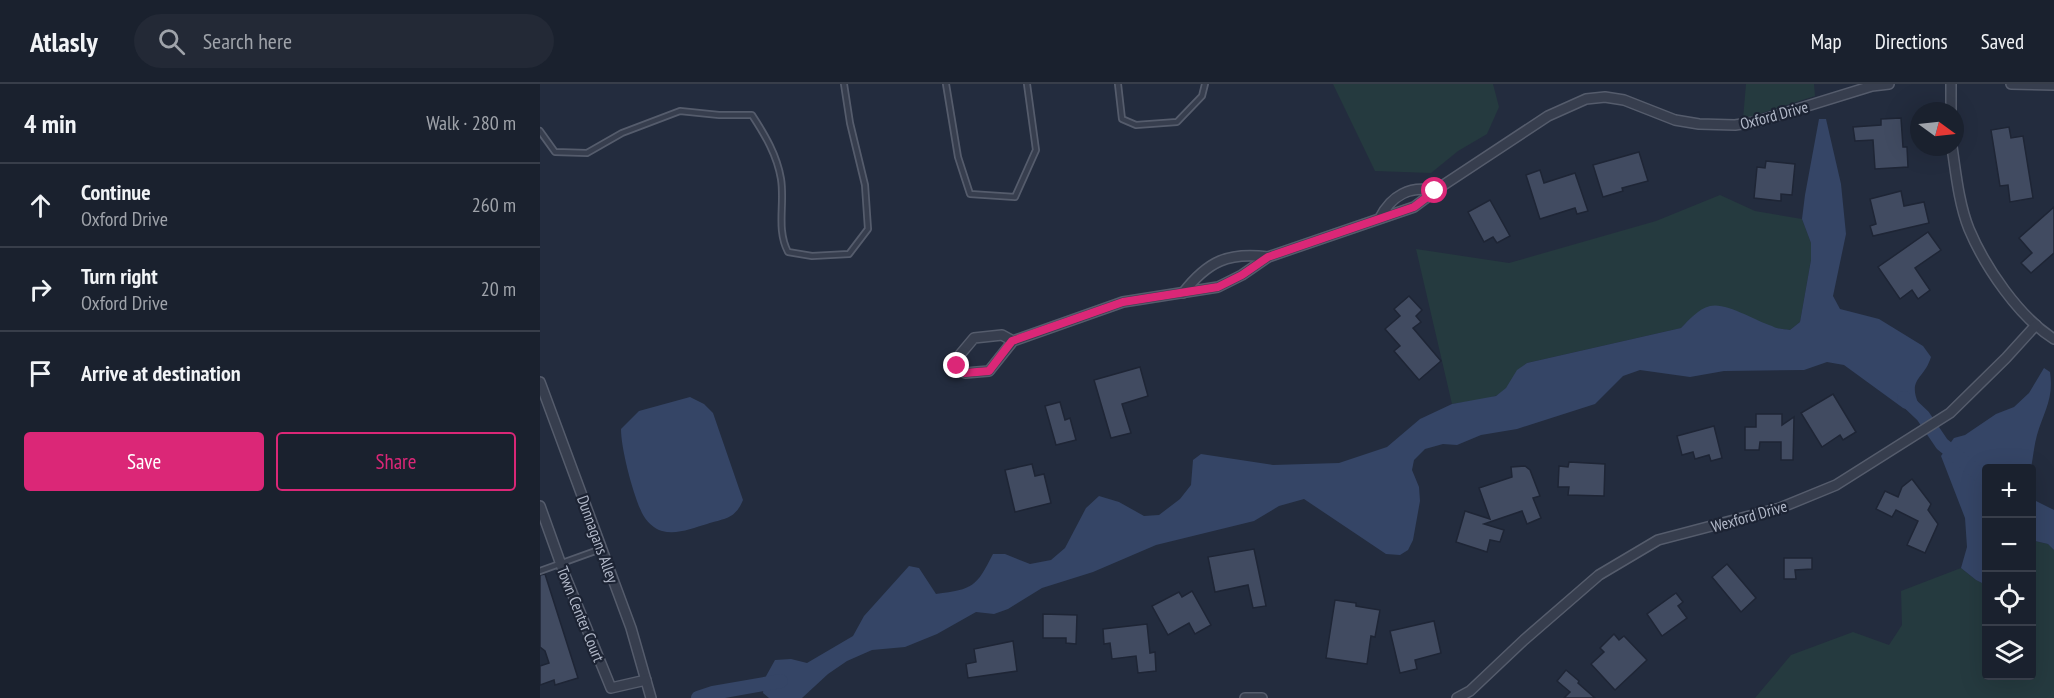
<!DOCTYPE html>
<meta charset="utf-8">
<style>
:root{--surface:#1a212e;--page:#232936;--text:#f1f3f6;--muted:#9fa3aa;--line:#383e4a;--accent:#db2777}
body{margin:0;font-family:"PT Sans Narrow",sans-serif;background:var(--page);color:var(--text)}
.controls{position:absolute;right:18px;bottom:18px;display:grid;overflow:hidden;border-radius:6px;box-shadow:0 6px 24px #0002}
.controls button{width:54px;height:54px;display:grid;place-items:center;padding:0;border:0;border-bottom:2px solid var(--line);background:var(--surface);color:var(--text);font:30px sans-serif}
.compass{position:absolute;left:1370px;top:18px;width:54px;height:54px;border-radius:50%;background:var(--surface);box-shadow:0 6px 24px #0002;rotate:105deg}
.stop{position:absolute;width:18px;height:18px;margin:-14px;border:4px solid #db2777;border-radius:50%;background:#fff}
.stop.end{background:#db2777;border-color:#fff;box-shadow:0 2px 6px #0008}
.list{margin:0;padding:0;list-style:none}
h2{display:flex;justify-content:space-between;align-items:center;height:78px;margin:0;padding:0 24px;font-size:26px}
h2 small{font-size:20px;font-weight:400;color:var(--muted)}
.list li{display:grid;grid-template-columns:39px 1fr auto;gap:18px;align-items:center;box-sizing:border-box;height:84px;padding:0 24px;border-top:2px solid var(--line)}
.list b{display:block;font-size:22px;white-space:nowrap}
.list p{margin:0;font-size:20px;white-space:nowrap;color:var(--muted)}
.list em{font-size:20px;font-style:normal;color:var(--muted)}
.actions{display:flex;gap:12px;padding:18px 24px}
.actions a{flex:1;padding:14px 0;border:2px solid var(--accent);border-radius:6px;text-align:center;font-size:21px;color:var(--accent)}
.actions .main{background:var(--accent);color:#fff}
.icon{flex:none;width:33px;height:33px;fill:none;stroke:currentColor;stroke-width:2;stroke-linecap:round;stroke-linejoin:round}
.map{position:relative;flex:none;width:1514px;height:614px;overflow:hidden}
header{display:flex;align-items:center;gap:36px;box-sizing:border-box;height:84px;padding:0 30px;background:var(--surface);border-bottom:2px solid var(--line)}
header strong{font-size:28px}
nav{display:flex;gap:33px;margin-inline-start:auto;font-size:21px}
.search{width:420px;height:54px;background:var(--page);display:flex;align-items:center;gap:15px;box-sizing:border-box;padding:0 21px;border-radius:33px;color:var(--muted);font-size:22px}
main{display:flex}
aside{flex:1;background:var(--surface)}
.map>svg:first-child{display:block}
.green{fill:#253a3f}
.water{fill:#354566}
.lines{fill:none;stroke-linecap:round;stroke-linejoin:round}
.canal{stroke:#354566;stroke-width:14}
.building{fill:#414b61;stroke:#1e2535;stroke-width:1.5}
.service-casing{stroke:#555c6c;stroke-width:8}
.minor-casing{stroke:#555c6c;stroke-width:12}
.service{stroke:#373e4e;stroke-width:4.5}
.minor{stroke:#373e4e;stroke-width:9}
.route{stroke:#db2777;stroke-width:8}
.labels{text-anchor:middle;stroke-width:4.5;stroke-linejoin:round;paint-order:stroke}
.street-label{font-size:16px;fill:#b2b9c9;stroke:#1c2333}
</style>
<header>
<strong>Atlasly</strong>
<div class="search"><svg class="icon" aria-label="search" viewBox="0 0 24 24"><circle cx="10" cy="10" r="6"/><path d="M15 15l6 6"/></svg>Search here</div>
<nav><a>Map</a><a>Directions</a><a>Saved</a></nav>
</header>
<main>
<aside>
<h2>4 min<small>Walk · 280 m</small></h2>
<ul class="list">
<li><svg class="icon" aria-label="ahead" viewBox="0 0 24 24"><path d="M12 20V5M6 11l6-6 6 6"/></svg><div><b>Continue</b><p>Oxford Drive</p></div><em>260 m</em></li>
<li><svg class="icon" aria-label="right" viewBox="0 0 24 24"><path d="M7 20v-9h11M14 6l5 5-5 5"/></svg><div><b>Turn right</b><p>Oxford Drive</p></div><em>20 m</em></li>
<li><svg class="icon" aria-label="arrive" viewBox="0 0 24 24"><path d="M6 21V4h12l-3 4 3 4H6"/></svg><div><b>Arrive at destination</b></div></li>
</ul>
<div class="actions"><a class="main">Save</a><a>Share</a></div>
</aside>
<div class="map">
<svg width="1514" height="614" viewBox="0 0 1514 614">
<rect width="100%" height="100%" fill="#232c3e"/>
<g class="green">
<polygon points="793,0 953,0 959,23 947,50 918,67 891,89 835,87"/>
<polygon points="1206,0 1274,0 1275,12 1203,35"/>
<path d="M1180,111l35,16 47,8 9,24v17l-11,62 -10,8 -98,-13 -11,11 -154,35c-12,8 -12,16 -21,26 -11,12 -38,12 -54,15l-36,-155 93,14 147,-42z"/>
<polygon points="1494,457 1508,460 1514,466 1514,614 1215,614 1251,571 1313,548 1349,561 1362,541 1361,507 1421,484 1436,496 1446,501 1446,592 1492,592 1492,459"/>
</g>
<g class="water">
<path d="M1279,35h7l15,65 5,50 -13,62 7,13 39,10 44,27 8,11c-7,23 -24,21 -12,48l-6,7 -10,-4 -59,-43 -17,-3 -23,8 -80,1 -34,6 -50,-7 -17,6 -28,28 -78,25 -36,6 -24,10 -14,-1 -18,5 -11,11 -2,10 7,17 1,14 -7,39 -5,10 -8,5 -14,-1 -82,-55 -25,7 -25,15 -98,24 -63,27 -51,16 -34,21 -14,5 -18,-2 -39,22 -32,13 -33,3 -25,11 -19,13 -26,24h-33l-6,-5 2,-15 10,-18 16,-1 16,4 46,-27 11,-20 45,-50 10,2 17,26c38,-5 40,-7 57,-40h12l25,10 21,-4 14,-12 21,-40 13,-12 20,6 25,14 15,-1 21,-16 11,-14 2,-25 8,-6 72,11 66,-2 48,-16 33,-28 32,-15 44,-8 10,-8 11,-18 10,-7 154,-35c8,-8 17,-19 29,-22 16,-4 46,15 62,20 5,3 12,3 18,4l10,-8 11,-62v-17l-9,-24 3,-24z"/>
<path d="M1504,284l6,4c4,27 -6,39 -13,63 -3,11 -4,23 -6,33h-45v117l-10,-5 -15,-12 6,-21 -2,-29 -24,-62 13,-18 11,-3 31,-21 18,-7 15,-14z"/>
<path d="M150,313l14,7 9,9 30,87c-8,19 -17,18 -36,24 -14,4 -30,11 -45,7 -8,-2 -16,-10 -20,-18 -9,-19 -21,-64 -21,-84l18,-18z"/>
<polygon points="1492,411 1492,415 1514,426 1514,466 1508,460 1495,457 1492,459"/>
</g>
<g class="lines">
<g class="canal">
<polyline points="1364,314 1383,332 1402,360 1446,396"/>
<polyline points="158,614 173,609 241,597"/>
</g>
</g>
<g class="building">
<polygon points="1361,34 1363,63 1367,63 1368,83 1335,85 1333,56 1315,57 1313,43 1341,41 1341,35"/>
<polygon points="1469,43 1471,54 1483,52 1493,114 1470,118 1468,101 1460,102 1451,46"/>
<polygon points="1099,68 1108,97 1082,104 1083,107 1063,113 1053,81"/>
<polygon points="1226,77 1255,80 1252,111 1241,110 1241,117 1214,114 1217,83 1225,84"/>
<polygon points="1000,86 1004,99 1035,89 1048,127 1037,130 1035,124 1000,135 986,91"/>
<polygon points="1361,107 1364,122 1384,118 1389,139 1333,152 1330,142 1336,140 1330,115"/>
<polygon points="950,116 970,152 957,159 953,153 944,158 928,128"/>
<polygon points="1514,123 1514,169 1491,189 1481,179 1492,169 1479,154"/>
<polygon points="1388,148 1401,166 1375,184 1390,206 1378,215 1372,206 1360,215 1338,183"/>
<polygon points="869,212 882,226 876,232 881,238 873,244 901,277 879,296 854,267 860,262 845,245 860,232 854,225"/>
<polygon points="600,283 608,312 582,320 591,349 571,354 554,296"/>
<polygon points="1293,310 1316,348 1303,356 1300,351 1282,363 1261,329"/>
<polygon points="520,318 525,336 530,334 536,356 516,361 505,322"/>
<polygon points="1216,330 1242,330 1242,341 1254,333 1253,376 1241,376 1241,358 1220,358 1219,366 1205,366 1205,343 1216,343"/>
<polygon points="1174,342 1182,374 1171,377 1169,371 1155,375 1153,368 1142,371 1137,352"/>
<polygon points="1029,378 1065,380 1064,412 1028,411 1029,403 1018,403 1019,382 1028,383"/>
<polygon points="492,380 495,392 504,390 511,419 475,428 465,386"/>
<polygon points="985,382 990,386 1000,412 993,414 1001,434 987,440 982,427 944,440 964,446 960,458 950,456 947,468 916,458 925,427 950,435 939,404 972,393 971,383"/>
<polygon points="1372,395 1391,420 1388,426 1398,440 1385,469 1367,461 1378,437 1356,426 1352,433 1336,425 1345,407 1358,413 1362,403"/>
<polygon points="714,465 726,522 713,524 708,501 675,508 668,473"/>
<polygon points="1244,474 1272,474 1272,485 1255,486 1256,495 1244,495"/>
<polygon points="1187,480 1216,514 1201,528 1172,493"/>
<polygon points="5,490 38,594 15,601 14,596 0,601 0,582 9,579 5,567 0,563 0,491"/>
<polygon points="652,507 671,541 655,550 649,539 628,551 612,522 639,508 642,513"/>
<polygon points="1136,509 1143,518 1138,522 1147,534 1122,552 1107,530"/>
<polygon points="795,516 816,519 816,522 840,526 835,553 831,552 827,580 786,574"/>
<polygon points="503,530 537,531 536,560 526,559 526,554 503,554"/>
<polygon points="894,537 901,569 875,576 877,585 860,589 850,547"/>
<polygon points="607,540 610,569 615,568 616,587 598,589 596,572 572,575 570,559 564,560 563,545"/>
<polygon points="1074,550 1079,556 1084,552 1107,576 1075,606 1051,580 1064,568 1060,564"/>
<polygon points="473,557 477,587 428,594 426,580 436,578 434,565"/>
<polygon points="1026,586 1039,597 1038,599 1055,614 1024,614 1030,608 1017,597"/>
</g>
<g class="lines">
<defs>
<g id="service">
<polyline points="406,0 418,73 430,110 475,113 496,66 487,0"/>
<polyline points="578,0 582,35 596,41 637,38 662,12 665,0"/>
<path d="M0,47l15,21 32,1 35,-20 58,-22 39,4h33c13,20 25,40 29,64 4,25 -5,50 7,73l24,4 37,-2 19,-25 -3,-44 -15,-62 -6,-39"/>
<polyline points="0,487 61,465"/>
</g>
<g id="minor">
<polyline points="1411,0 1411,27"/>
<polyline points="1471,0 1514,1"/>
<path d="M1412,63c4,27 7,57 17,82 16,38 50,88 85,110"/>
<path d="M840,134c11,-22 30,-33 55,-27"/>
<path d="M643,209c25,-32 45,-41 85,-36"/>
<polyline points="473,257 462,251 434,254 413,279 425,289 449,287 473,257 583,218 678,203 702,191 728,173 874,123 905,100 1008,32 1046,15 1065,13 1084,16 1135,36 1159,40 1195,41 1215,38 1332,2 1349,0"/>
<polyline points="0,298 91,544 111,614"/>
<polyline points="0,422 24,489 71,604 106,596"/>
<polyline points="705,614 722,614"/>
<polyline points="917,614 930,607 984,556 1059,491 1118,456 1240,424 1296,401 1410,329 1466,274 1496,241"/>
</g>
</defs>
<use href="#service" class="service-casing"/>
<use href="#minor" class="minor-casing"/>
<use href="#service" class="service"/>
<use href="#minor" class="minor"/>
</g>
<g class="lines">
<polyline class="route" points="417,282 425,289 449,287 472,257 583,218 678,203 702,191 728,173 874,123 895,107"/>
</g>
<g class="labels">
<g class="street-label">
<text transform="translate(1234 31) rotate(-15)" y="6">Oxford Drive</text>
<text transform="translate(1209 432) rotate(-16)" y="6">Wexford Drive</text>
<text transform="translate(58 455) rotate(70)" y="6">Dunnagans Alley</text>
<text transform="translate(41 530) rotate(68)" y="6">Town Center Court</text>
</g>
</g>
</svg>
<div class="controls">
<button>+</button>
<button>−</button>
<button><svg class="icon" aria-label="locate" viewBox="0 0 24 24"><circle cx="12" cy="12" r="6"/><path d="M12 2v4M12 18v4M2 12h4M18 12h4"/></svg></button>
<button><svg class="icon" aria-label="layers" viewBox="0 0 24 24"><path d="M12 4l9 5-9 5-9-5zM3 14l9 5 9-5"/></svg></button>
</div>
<svg class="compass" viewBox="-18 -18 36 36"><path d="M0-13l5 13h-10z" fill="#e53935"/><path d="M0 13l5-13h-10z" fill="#9fa3aa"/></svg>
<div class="stop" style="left:895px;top:107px"></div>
<div class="stop end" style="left:417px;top:282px"></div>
</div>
</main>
